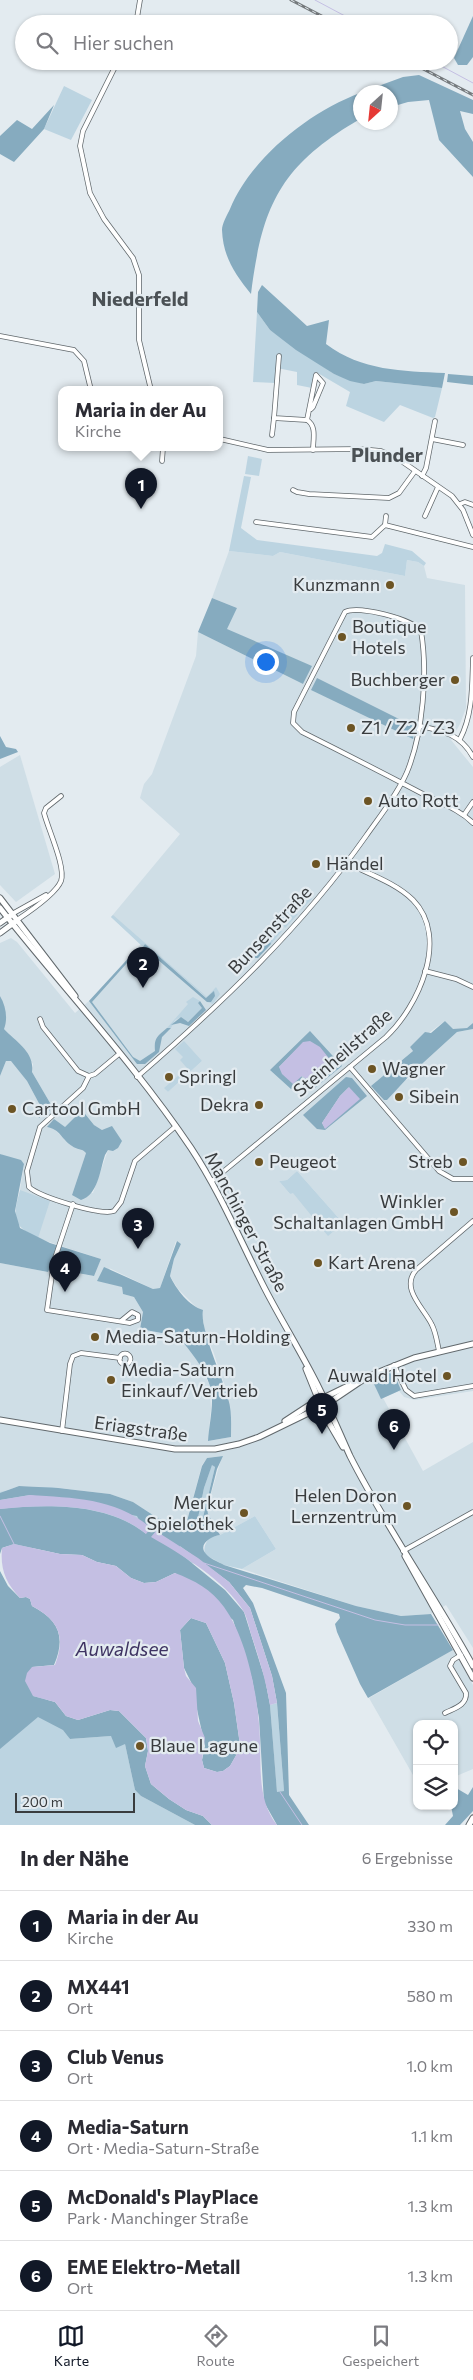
<!DOCTYPE html>
<html lang="de">
<meta charset="utf-8">
<style>
:root{--surface:#fff;--page:#f2f2f3;--text:#2b2b33;--muted:#7c7c81;--line:#e1e1e2;--accent:#111827}
body{margin:0;font-family:Commissioner,sans-serif;background:var(--page);color:var(--text)}
.controls{position:absolute;right:15px;bottom:15px;display:grid;overflow:hidden;border-radius:10px;box-shadow:0 1px 4px #0004}
.controls button{width:45px;height:45px;display:grid;place-items:center;padding:0;border:0;border-bottom:1px solid var(--line);background:var(--surface);color:var(--text);font:25px sans-serif}
.compass{position:absolute;left:353px;top:85px;width:45px;height:45px;border-radius:50%;background:var(--surface);box-shadow:0 1px 4px #0004;rotate:207deg}
.scale{position:absolute;left:15px;bottom:12px;width:120px;box-sizing:border-box;padding-left:5px;border:2px solid #393c3e;border-top:0;font-size:14px;line-height:18px;white-space:nowrap;color:#393c3e;-webkit-text-stroke:4px #e3ebf0;paint-order:stroke}
.you{position:absolute;left:265px;top:661px;width:18px;height:18px;margin:-12px;border:4px solid #fff;border-radius:50%;background:#1a73e8;box-shadow:0 0 0 8px #1a73e833}
.badge{display:grid;place-items:center;width:32px;height:32px;border-radius:50%;background:var(--accent);color:#fff;font-size:16px;font-weight:700}
.pin{position:absolute;translate:-50% -41px;filter:drop-shadow(0 1px 2px #0008)}
.pin::after{content:'';position:absolute;top:26px;width:18px;height:15px;background:inherit;clip-path:polygon(0 0,100% 0,50% 100%)}
.popup{position:absolute;left:58px;top:386px;width:165px;height:65px;box-sizing:border-box;display:grid;place-content:center;border-radius:10px;background:var(--surface);filter:drop-shadow(0 1px 4px #0005);font-size:16px;white-space:nowrap;color:var(--muted)}
.popup b{font-size:19px;color:var(--text)}
.popup::after{content:'';position:absolute;left:50%;top:100%;margin-left:-10px;border:10px solid transparent;border-top-color:var(--surface)}
.list{margin:0;padding:0;list-style:none}
h2{display:flex;justify-content:space-between;align-items:center;height:65px;margin:0;padding:0 20px;font-size:21px}
h2 small{font-size:16px;font-weight:400;color:var(--muted)}
.list li{display:grid;grid-template-columns:32px 1fr auto;gap:15px;align-items:center;box-sizing:border-box;height:70px;padding:0 20px;border-top:1px solid var(--line)}
.list b{display:block;font-size:19px;white-space:nowrap}
.list p{margin:0;font-size:16px;white-space:nowrap;color:var(--muted)}
.list em{font-size:16px;font-style:normal;color:var(--muted)}
.icon{flex:none;width:28px;height:28px;fill:none;stroke:currentColor;stroke-width:2;stroke-linecap:round;stroke-linejoin:round}
.map{position:relative;flex:none;width:473px;height:1825px;overflow:hidden}
.search{position:absolute;background:var(--surface);box-shadow:0 1px 4px #0004;left:15px;right:15px;top:15px;height:55px;display:flex;align-items:center;gap:12px;box-sizing:border-box;padding:0 18px;border-radius:28px;color:var(--muted);font-size:19px}
.sheet{height:485px;background:var(--surface)}
nav{display:flex;justify-content:space-around;align-items:center;box-sizing:border-box;height:70px;border-top:1px solid var(--line);background:var(--surface);font-size:14px;color:var(--muted)}
nav a{display:grid;justify-items:center;gap:2px}
nav .on{color:var(--accent)}
.map>svg:first-child{display:block}
.built{fill:#cfdee6;fill-rule:evenodd}
.green{fill:#bcd4e1}
.forest{fill:#86abbf;fill-rule:evenodd}
.water{fill:#c4bfe3;fill-rule:evenodd}
.lines{fill:none;stroke-linecap:round;stroke-linejoin:round}
.stream{stroke:#c4bfe3;stroke-width:1}
.street-casing{stroke:#61686c;stroke-width:5.5}
.secondary-casing{stroke:#61686c;stroke-width:7}
.street{stroke:#fff;stroke-width:4}
.secondary{stroke:#fff;stroke-width:5}
.rail-casing{stroke:#757a7d;stroke-width:3}
.rail{stroke:#e3ebf0;stroke-width:1;stroke-dasharray:4;stroke-linecap:butt}
.poi-dot{fill:#6c5424;stroke:#e3ebf0;stroke-width:2}
.labels{text-anchor:middle;stroke-width:4.5;stroke-linejoin:round;paint-order:stroke}
.poi-label{font-size:18px;fill:#393c3e;stroke:#e3ebf0;text-anchor:start}
.street-label{font-size:18px;fill:#393c3e;stroke:#e3ebf0}
.water-label{font-size:19px;font-style:italic;fill:#3e3362;stroke:#e3ebf0}
.quarter-label{font-size:20px;font-weight:bold;fill:#4b5155;stroke:#e3ebf0}
</style>
<div class="map">
<svg width="473" height="1825" viewBox="0 0 473 1825">
<rect width="100%" height="100%" fill="#e3ebf0"/>
<g class="built">
<path d="M229,551l44,5 7,-4 125,24 2,-16 11,2 6,4 3,12 38,7 1,123 -6,16 -9,16 22,27v256l-6,5 -14,2 -8,-9 -35,26 3,4 -28,23 22,6 5,-7 45,-41 16,-3v362l-58,9 -11,-3 -5,-6 2,-1 -20,9 2,-1 40,73 50,-29v206l-27,-43 -15,9 -30,2 -45,-10 -114,-37 34,-20 -21,-33 -35,19 -12,-21 -1,-6 15,-52 -15,2 -5,7 -15,56 -4,4 -24,-6 -26,-17 -23,-8 -52,-6 -39,-2 -19,7v-230l48,9 2,-4 43,8 8,-17 -64,-21 -17,-48 4,-26 -24,-10v-78l6,-15 5,-1 16,21 15,28 -4,7 2,2 13,-10 -21,-36 1,-8 -29,-35 -2,-29 -2,-4v-53l11,-5 6,4 58,71 14,-12 52,-57 -30,-27 69,-83 -40,-36 4,-14 8,-10 44,-118 2,-24 105,52 8,-18 -85,-37 11,-21 -25,-10zM183,1057l19,4 -34,31 -3,-4 22,-20zM342,1066l-27,22 -16,-4zM82,1110l12,15 8,5 6,20 -15,43 -21,2 14,-42 -3,-4 -11,-3 -19,-18 12,-1zM297,1171l46,52 -51,-31 -2,2 -11,-13 8,-1zM176,1241l5,3 -7,15 -4,17 8,13 20,20 6,14v8l9,20 16,47 2,39 -23,4 3,-32 -1,-23 -12,-25 -20,-25 -38,-7 3,-17 -9,-15 -11,-3 -1,-7 -13,-19 44,21 7,-1z"/>
<polygon points="20,755 55,874 16,902 0,885 0,767"/>
<polygon points="453,1650 473,1685 473,1769 454,1777 454,1724 417,1724 417,1782 369,1698"/>
</g>
<g class="green">
<polygon points="64,86 92,100 71,140 44,129"/>
<polygon points="257,312 270,330 334,374 364,384 376,381 442,388 435,417 433,418 400,405 384,422 346,406 350,392 316,372 312,388 297,385 297,372 277,368 275,383 253,382"/>
<polygon points="248,456 262,459 259,476 245,474"/>
<polygon points="244,476 251,477 241,528 257,540 377,556 382,553 385,544 412,551 426,563 424,566 418,562 407,560 405,576 280,552 273,556 229,551"/>
<polygon points="303,891 312,899 301,910 301,907 294,914 298,914 285,928 281,921 277,921"/>
<polygon points="113,915 207,997 216,987 220,994 213,1004 207,1002 214,992 207,998 145,944 143,947 111,917"/>
<polygon points="271,927 282,931 271,944 269,940 267,942 263,939 254,954 251,954 254,947"/>
<polygon points="193,997 200,1001 198,1003 203,1008 187,1022 181,1017 175,1020 171,1028 167,1028 188,1004 186,1002"/>
<polygon points="184,1041 202,1061 168,1092 164,1088 187,1068 180,1060 183,1057 175,1049"/>
<polygon points="297,1171 343,1223 328,1236 293,1193 290,1194 279,1181 287,1180"/>
<path d="M20,1190l30,11 -12,37c-27,-12 -25,-22 -18,-48z"/>
<polygon points="212,1464 215,1467 200,1530 196,1528 204,1488"/>
<path d="M27,1487h25l18,3 75,21 57,28v12l3,2c-2,-6 1,-11 5,-16l10,-2 35,-19 21,33 -34,20 -18,-4 -13,-7 10,8 -221,-21v-53z"/>
<polygon points="0,1622 70,1739 111,1736 125,1744 135,1790 141,1796 195,1825 0,1825"/>
<polygon points="277,1703 284,1791 277,1793 270,1705"/>
</g>
<g class="forest">
<polygon points="473,16 473,57 467,65 458,65 454,58"/>
<polygon points="419,75 473,100 473,114 460,111 465,129 473,142 473,177 439,140 429,100 408,102 391,107 390,92 362,92 403,77"/>
<path d="M360,93v26c-79,46 -98,86 -109,175 -16,-20 -28,-37 -29,-64 0,-6 5,-15 8,-21 21,-51 79,-97 130,-116z"/>
<polygon points="54,105 44,129 14,162 0,154 0,136 17,120 32,129"/>
<path d="M262,285l45,41 22,-6 -3,24c36,27 76,27 119,29l-3,15 -66,-7 -12,3 -14,-3 -16,-7 -38,-24 -26,-20 -13,-18 1,-20z"/>
<polygon points="448,374 473,376 473,385 447,382"/>
<polygon points="212,598 237,608 227,629 312,666 303,684 198,632"/>
<polygon points="317,678 415,727 413,739 311,690"/>
<polygon points="0,736 6,747 16,749 18,752 0,759"/>
<polygon points="262,938 267,942 269,940 271,944 258,958 254,958 254,954"/>
<polygon points="145,944 206,998 214,991 215,996 211,1002 207,1002 143,947"/>
<path d="M135,951v3l-43,48 41,55 7,4 15,-10c-1,-12 1,-14 12,-23h4l-9,9 -3,15 -14,12h-8l-48,-63z"/>
<path d="M0,996c6,10 8,23 4,33 12,13 31,23 28,43l21,36 -14,10 -1,-2 4,-7 -15,-28 -16,-20h-5l-6,15z"/>
<polygon points="200,1001 206,1010 189,1026 180,1023 171,1025 181,1017 188,1022 202,1008 198,1003"/>
<polygon points="445,1021 453,1029 467,1028 473,1023 473,1029 457,1032 412,1073 387,1100 384,1100 371,1086 413,1051 410,1047 425,1032 431,1033"/>
<path d="M310,1031l32,35 -27,22 -16,-4 -8,5 -21,-19zM297,1049l30,19 -19,11 -29,-12z"/>
<path d="M346,1077l6,1 15,18 -42,34 -8,-1 -14,-14zM349,1087l-24,41 -3,-5 18,-27z"/>
<path d="M82,1110l12,15 8,5 10,-4 10,15 -4,7 -5,3 -5,-1 -3,5c-5,15 -7,40 -24,45l-9,-5 14,-42c-4,-5 -9,-3 -14,-7 -10,-6 -12,-17 -25,-19l7,-8 11,8z"/>
<polygon points="0,1154 21,1160 24,1164 15,1211 20,1228 50,1243 101,1259 94,1276 50,1268 48,1272 0,1263"/>
<path d="M177,1241l4,3 -7,15 -4,17c6,13 19,30 33,34 -4,17 20,68 25,88 4,13 3,26 3,39l-23,4c1,-17 7,-39 2,-55 -6,-19 -20,-35 -32,-50l-38,-7 3,-17 -9,-15 -11,-3 -1,-7 -25,-6 7,-14 49,22 7,-1z"/>
<polygon points="388,1373 394,1374 401,1390 381,1399 373,1382"/>
<path d="M223,1456l-6,13 -10,39 1,6 12,21c-8,1 -23,9 -14,19 4,5 13,8 18,11l132,41 45,10 30,-2 22,36 -85,48 -8,-14 -23,-52 -2,-8 5,-6 -1,-4 -77,-26 -16,-3 -3,3 10,15 33,90 3,102 20,30h-32l-13,-23 -5,-84 -7,-39 -19,-59 -58,-47 -19,9 -12,1 -13,-5 -15,-12 -19,-4 -15,-7 -22,-1 -46,-10 -12,4 -2,6v-45c47,-5 108,-6 146,25l-9,-18 -107,-21 -30,5v-7l19,-7 39,2 52,6 23,8 26,17 24,6 4,-4 15,-55 5,-8zM212,1465l3,2 -15,63 -4,-2 8,-40zM180,1546l49,36 21,26 22,68 5,27 7,88 -7,1 -7,-87 -5,-26 -21,-67 -19,-22 -43,-35z"/>
<path d="M0,1571l8,15 12,12 6,-1 4,2 2,7c27,14 34,31 22,59l-22,2 1,29 22,6 11,14 12,4 32,-10 9,1 27,27 2,13 -3,15 6,18 18,15 17,11 17,6 9,9h-17l-54,-29 -6,-6 -10,-46 -9,4 -5,-12 -41,3 -7,-9 -25,-13 -38,32z"/>
<polygon points="191,1618 206,1623 225,1663 234,1703 240,1745 238,1752 230,1766 223,1771 217,1772 204,1768 202,1760 205,1746 191,1682 184,1668 180,1630"/>
<polygon points="473,1787 473,1811 460,1825 445,1825 453,1816 451,1806 454,1806 454,1791 456,1788 468,1795"/>
</g>
<g class="water">
<polygon points="310,1041 320,1047 332,1062 327,1068 308,1080 302,1076 293,1084 282,1074 279,1067 303,1042"/>
<polygon points="349,1087 360,1099 325,1129 322,1123 340,1096"/>
<path d="M30,1495c44,3 86,3 121,33l-5,6c-38,-32 -99,-30 -146,-25v-9z"/>
<path d="M156,1531l42,27 31,24 21,26 22,68 5,27 -7,2c-4,-24 -11,-47 -19,-71 -2,-7 -4,-16 -7,-22 -19,-32 -62,-57 -93,-75z"/>
<path d="M14,1544l46,10 22,1 15,7 19,4 15,12 13,5 12,-1 19,-9c19,7 37,17 49,34 24,33 35,94 36,134 1,30 -2,60 17,84h-65l-9,-9 -17,-6 -17,-11 -18,-15 -6,-18 3,-15 -2,-13 -27,-27 -9,-1 -32,10 -12,-4 -11,-14 -22,-6 -8,-15 2,-8 5,-6 23,-2c11,-28 4,-45 -23,-59l-2,-7 -4,-2 -6,1c-14,-15 -20,-28 -18,-50zM191,1618l15,5 19,40 9,40 6,42 -2,7 -8,14 -7,5 -6,1 -13,-4 -2,-8 3,-22 -7,-17 -2,-33 -10,-12 -2,-8 -4,-38z"/>
</g>
<g class="lines">
<g class="stream">
<polyline points="315,0 360,24"/>
<polyline points="432,61 473,83"/>
<polyline points="0,1516 14,1544"/>
<polyline points="204,1563 375,1620 405,1625 438,1625"/>
<polyline points="280,1792 302,1825"/>
</g>
<defs>
<g id="street">
<polyline points="136,24 140,0"/>
<polyline points="118,61 83,131 80,146 90,193 104,219 133,258 139,275 139,340 151,390"/>
<polyline points="0,336 74,350 84,361 91,390"/>
<path d="M279,356l-5,62 33,2c10,6 6,20 6,30"/>
<polyline points="307,420 316,375 323,383 313,407 311,409"/>
<polyline points="272,435 274,418"/>
<polyline points="220,439 268,450 360,449 381,451 397,458 452,496 463,510 473,535"/>
<polyline points="432,439 463,445"/>
<polyline points="162,461 163,448"/>
<polyline points="422,476 426,468 435,421"/>
<polyline points="293,490 297,492 309,494 389,498 399,493 415,471"/>
<polyline points="460,504 465,502 473,505"/>
<polyline points="425,516 438,487"/>
<polyline points="256,522 372,537 385,525 473,547"/>
<polyline points="385,525 386,516"/>
<path d="M420,726c24,5 41,9 53,31"/>
<path d="M460,739c13,-25 12,-53 13,-81"/>
<polyline points="464,815 473,802"/>
<polyline points="12,914 46,895"/>
<path d="M17,920c12,-8 39,-26 44,-39 5,-14 -13,-52 -17,-68l2,-5 15,-12"/>
<polyline points="425,971 456,979 473,987"/>
<polyline points="40,1019 43,1027 78,1071 89,1076"/>
<path d="M119,1054l-24,20 -6,2 -6,12 -43,39 -13,44 2,16c11,10 72,29 85,24l7,-9 14,-41 41,-35"/>
<polyline points="350,1067 439,1171 453,1179 473,1179"/>
<path d="M137,1077c84,-73 165,-150 229,-241 14,-20 31,-41 41,-64 16,-39 21,-99 14,-141 -8,-12 -63,-26 -76,-19l-51,100 -1,11 9,9c40,20 81,41 121,62 17,9 36,15 50,29"/>
<path d="M212,1181l174,-144c32,-30 64,-99 27,-137 -17,-17 -44,-26 -66,-37"/>
<polyline points="73,1204 54,1261 47,1310 130,1323 138,1320 138,1315 132,1312 121,1321"/>
<path d="M439,1351c-2,-9 -3,-18 -7,-26 -8,-17 -32,-36 -16,-55l57,-49"/>
<circle cx="125" cy="1359" r="5.5"/>
<polyline points="394,1365 406,1390 414,1396 473,1386"/>
<polyline points="62,1431 70,1364 73,1356 81,1353 120,1358"/>
<polyline points="403,1551 473,1512"/>
<path d="M445,1713c10,-5 22,-8 21,-20l-16,-27 3,-6 8,-5"/>
</g>
<g id="secondary">
<polyline points="0,898 75,996"/>
<path d="M0,908c63,80 134,155 191,240 29,44 49,92 73,139 18,35 39,68 56,103 11,22 20,44 30,66 37,73 84,139 123,210"/>
<polyline points="0,923 10,916"/>
<polyline points="0,933 15,922"/>
<polyline points="306,1369 325,1416 343,1447"/>
<polyline points="364,1378 414,1358 473,1344"/>
<polyline points="0,1420 175,1449 215,1449 239,1444 259,1437 327,1404 367,1377"/>
<polyline points="285,1421 311,1404 352,1384"/>
<polyline points="405,1556 473,1678"/>
<polyline points="469,1825 473,1818"/>
</g>
</defs>
<use href="#street" class="street-casing"/>
<use href="#secondary" class="secondary-casing"/>
<use href="#street" class="street"/>
<use href="#secondary" class="secondary"/>
<defs>
<g id="rail">
<polyline points="291,0 337,24"/>
<polyline points="408,61 473,95"/>
</g>
</defs>
<use href="#rail" class="rail-casing"/>
<use href="#rail" class="rail"/>
</g>
<g class="poi-dot">
<circle cx="390" cy="585" r="5"/>
<circle cx="342" cy="637" r="5"/>
<circle cx="455" cy="680" r="5"/>
<circle cx="351" cy="728" r="5"/>
<circle cx="368" cy="801" r="5"/>
<circle cx="316" cy="864" r="5"/>
<circle cx="372" cy="1069" r="5"/>
<circle cx="169" cy="1077" r="5"/>
<circle cx="399" cy="1097" r="5"/>
<circle cx="259" cy="1105" r="5"/>
<circle cx="12" cy="1109" r="5"/>
<circle cx="259" cy="1162" r="5"/>
<circle cx="463" cy="1162" r="5"/>
<circle cx="454" cy="1212" r="5"/>
<circle cx="318" cy="1263" r="5"/>
<circle cx="95" cy="1337" r="5"/>
<circle cx="447" cy="1376" r="5"/>
<circle cx="111" cy="1380" r="5"/>
<circle cx="407" cy="1506" r="5"/>
<circle cx="244" cy="1513" r="5"/>
<circle cx="140" cy="1746" r="5"/>
</g>
<g class="labels">
<g class="poi-label">
<text x="380" y="591" text-anchor="end">Kunzmann</text>
<text x="352" y="633">Boutique<tspan x="352" dy="21">Hotels</tspan></text>
<text x="445" y="686" text-anchor="end">Buchberger</text>
<text x="361" y="734">Z1 / Z2 / Z3</text>
<text x="378" y="807">Auto Rott</text>
<text x="326" y="870">Händel</text>
<text x="382" y="1075">Wagner</text>
<text x="179" y="1083">Springl</text>
<text x="409" y="1103">Sibein</text>
<text x="249" y="1111" text-anchor="end">Dekra</text>
<text x="22" y="1115">Cartool GmbH</text>
<text x="269" y="1168">Peugeot</text>
<text x="453" y="1168" text-anchor="end">Streb</text>
<text x="444" y="1208" text-anchor="end">Winkler<tspan x="444" dy="21">Schaltanlagen GmbH</tspan></text>
<text x="328" y="1269">Kart Arena</text>
<text x="105" y="1343">Media-Saturn-Holding</text>
<text x="121" y="1376">Media-Saturn<tspan x="121" dy="21">Einkauf/Vertrieb</tspan></text>
<text x="437" y="1382" text-anchor="end">Auwald Hotel</text>
<text x="397" y="1502" text-anchor="end">Helen Doron<tspan x="397" dy="21">Lernzentrum</tspan></text>
<text x="234" y="1509" text-anchor="end">Merkur<tspan x="234" dy="21">Spielothek</tspan></text>
<text x="150" y="1752">Blaue Lagune</text>
</g>
<g class="street-label">
<text transform="translate(270 930) rotate(-47)" y="6">Bunsenstraße</text>
<text transform="translate(343 1053) rotate(-41)" y="6">Steinheilstraße</text>
<text transform="translate(246 1222) rotate(62)" y="6">Manchinger Straße</text>
<text transform="translate(141 1429) rotate(8)" y="6">Eriagstraße</text>
</g>
<g class="water-label">
<text x="122" y="1656">Auwaldsee</text>
</g>
<g class="quarter-label">
<text x="140" y="306">Niederfeld</text>
<text x="387" y="462">Plunder</text>
</g>
</g>
</svg>
<div class="controls">
<button><svg class="icon" aria-label="locate" viewBox="0 0 24 24"><circle cx="12" cy="12" r="6"/><path d="M12 2v4M12 18v4M2 12h4M18 12h4"/></svg></button>
<button><svg class="icon" aria-label="layers" viewBox="0 0 24 24"><path d="M12 4l9 5-9 5-9-5zM3 14l9 5 9-5"/></svg></button>
</div>
<svg class="compass" viewBox="-18 -18 36 36"><path d="M0-13l5 13h-10z" fill="#e53935"/><path d="M0 13l5-13h-10z" fill="#7c7c81"/></svg>
<div class="scale">200 m</div>
<div class="you"></div>
<div class="pin badge" style="left:141px;top:509px">1</div>
<div class="popup"><b>Maria in der Au</b>Kirche</div>
<div class="pin badge" style="left:143px;top:988px">2</div>
<div class="pin badge" style="left:138px;top:1249px">3</div>
<div class="pin badge" style="left:65px;top:1292px">4</div>
<div class="pin badge" style="left:322px;top:1434px">5</div>
<div class="pin badge" style="left:394px;top:1450px">6</div>
<div class="search"><svg class="icon" aria-label="search" viewBox="0 0 24 24"><circle cx="10" cy="10" r="6"/><path d="M15 15l6 6"/></svg>Hier suchen</div>
</div>
<section class="sheet">
<h2>In der Nähe<small>6 Ergebnisse</small></h2>
<ul class="list">
<li><span class="badge">1</span><div><b>Maria in der Au</b><p>Kirche</p></div><em>330 m</em></li>
<li><span class="badge">2</span><div><b>MX441</b><p>Ort</p></div><em>580 m</em></li>
<li><span class="badge">3</span><div><b>Club Venus</b><p>Ort</p></div><em>1.0 km</em></li>
<li><span class="badge">4</span><div><b>Media-Saturn</b><p>Ort · Media-Saturn-Straße</p></div><em>1.1 km</em></li>
<li><span class="badge">5</span><div><b>McDonald's PlayPlace</b><p>Park · Manchinger Straße</p></div><em>1.3 km</em></li>
<li><span class="badge">6</span><div><b>EME Elektro-Metall</b><p>Ort</p></div><em>1.3 km</em></li>
</ul>
</section>
<nav>
<a class="on"><svg class="icon" aria-label="map" viewBox="0 0 24 24"><path d="M3 6l6-2 6 2 6-2v14l-6 2-6-2-6 2zM9 4v14M15 6v14"/></svg>Karte</a>
<a><svg class="icon" aria-label="directions" viewBox="0 0 24 24"><path d="M12 3l9 9-9 9-9-9zM9 14v-3h6M13 9l2 2-2 2"/></svg>Route</a>
<a><svg class="icon" aria-label="saved" viewBox="0 0 24 24"><path d="M7 4h10v16l-5-4-5 4z"/></svg>Gespeichert</a>
</nav>
